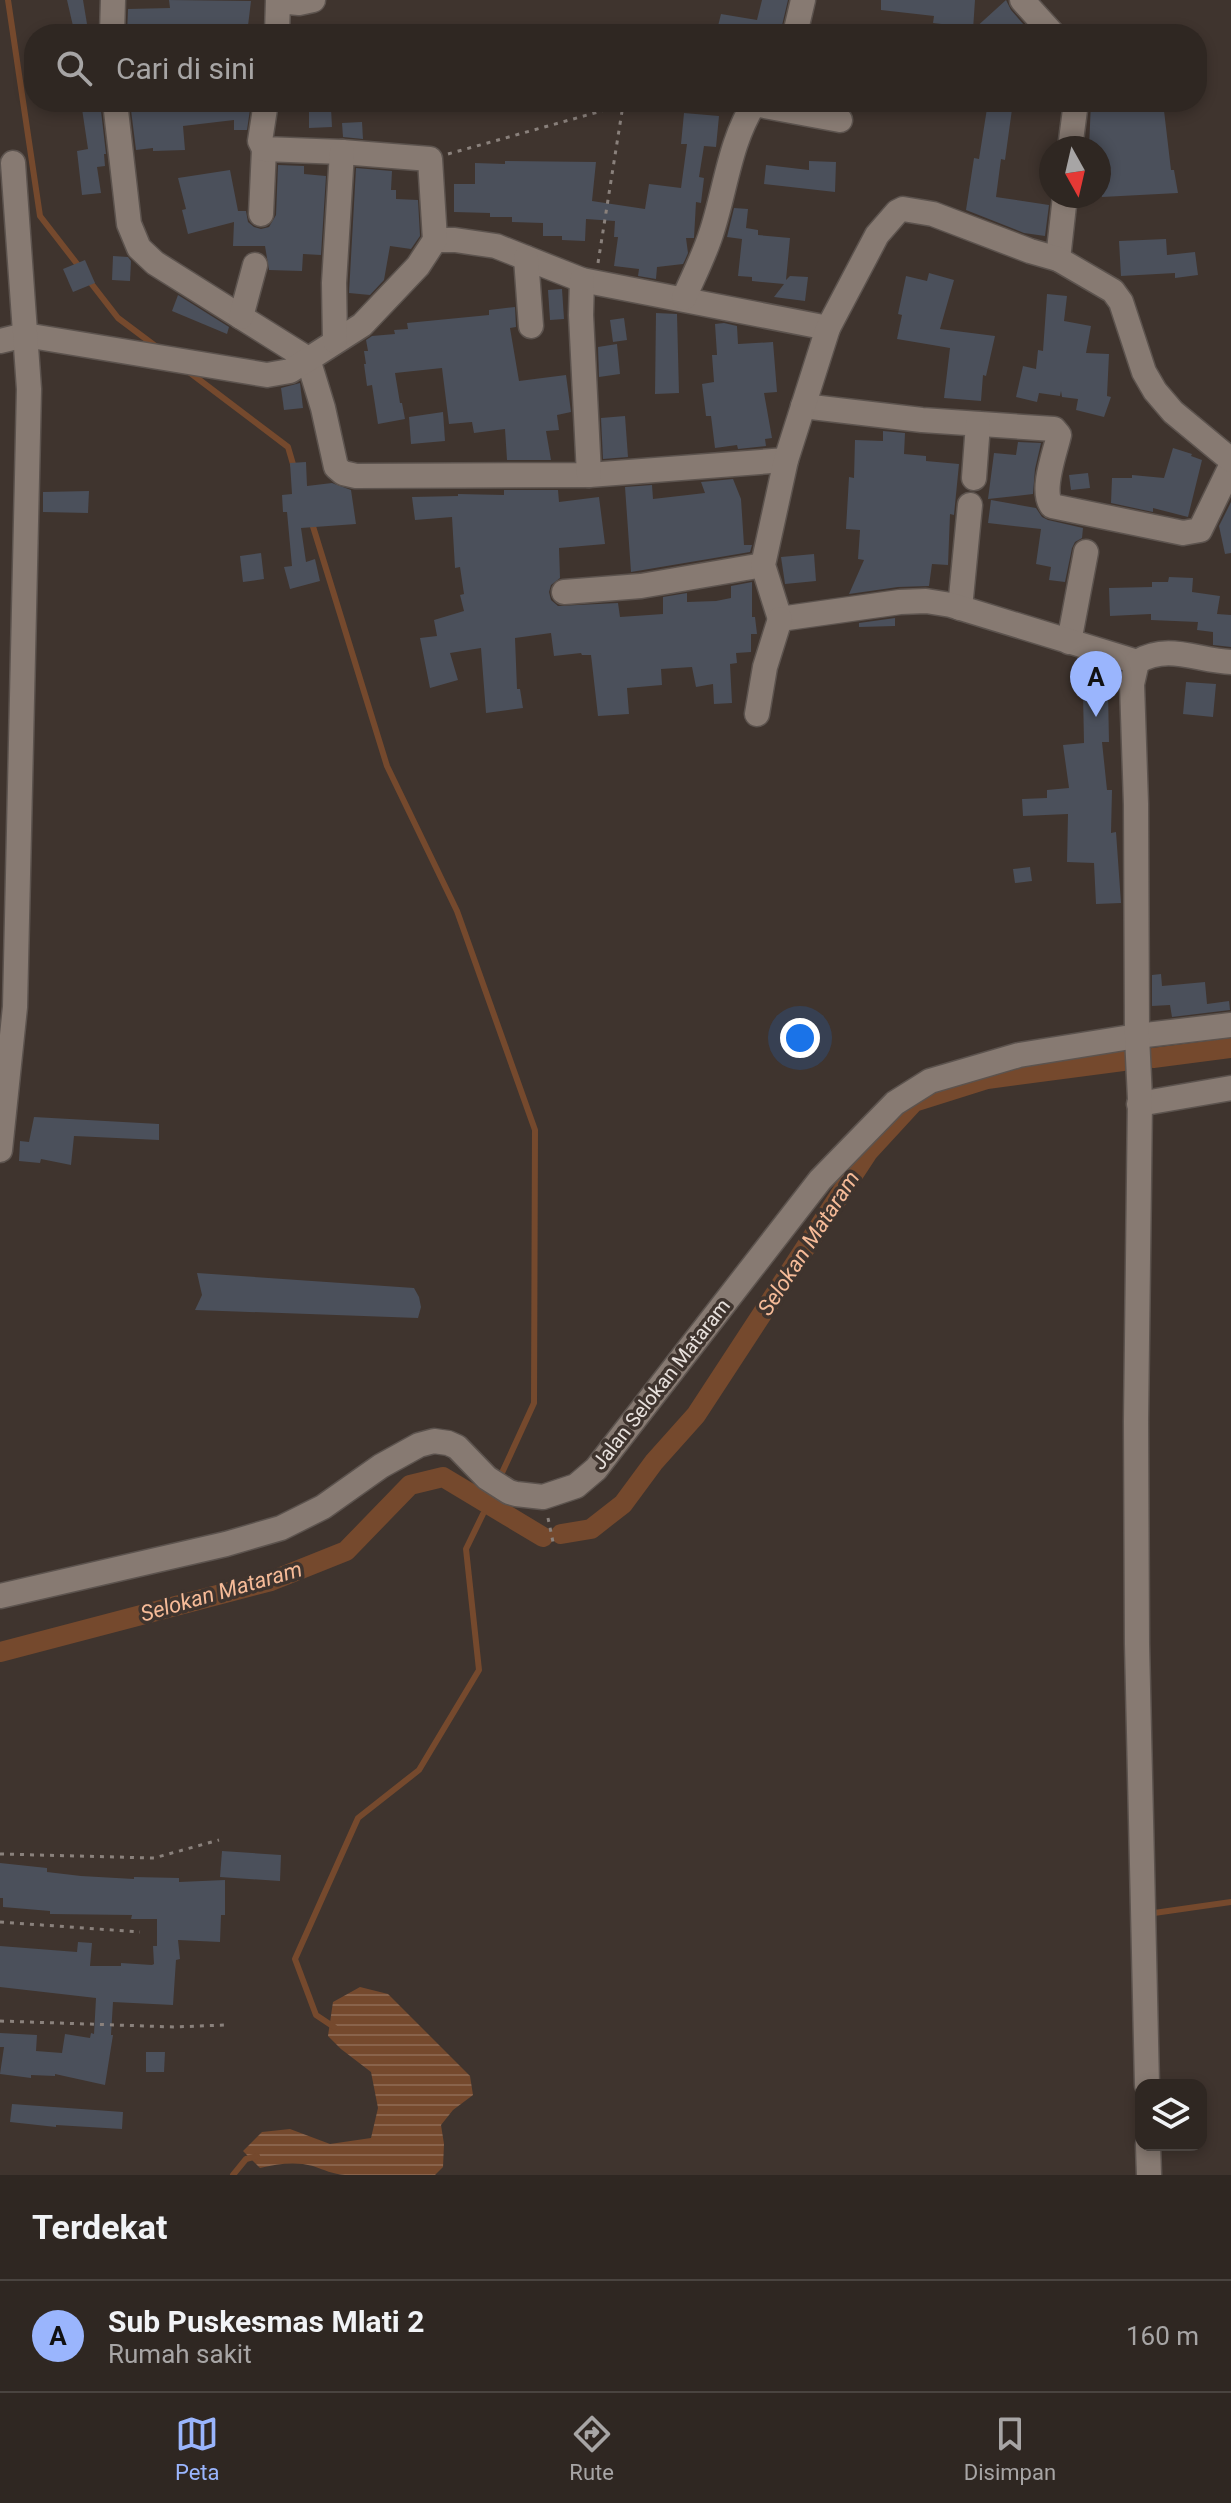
<!DOCTYPE html>
<html lang="id">
<style>
:root{--surface:#2f2722;--page:#3b332f;--text:#f1f3f6;--muted:#a7a5a5;--line:#4a4440;--accent:#9ab5fd}
body{margin:0;font-family:Roboto,sans-serif;background:var(--page);color:var(--text)}
.controls{position:absolute;right:24px;bottom:24px;display:grid;overflow:hidden;border-radius:16px;box-shadow:0 4px 12px #0003}
.controls button{width:72px;height:72px;display:grid;place-items:center;padding:0;border:0;border-bottom:2px solid var(--line);background:var(--surface);color:var(--text);font:40px sans-serif}
.compass{position:absolute;left:1039px;top:136px;width:72px;height:72px;border-radius:50%;background:var(--surface);box-shadow:0 4px 12px #0003;rotate:172deg}
.you{position:absolute;left:800px;top:1038px;width:28px;height:28px;margin:-20px;border:6px solid #fff;border-radius:50%;background:#1a73e8;box-shadow:0 0 0 12px #1a73e833}
.badge{display:grid;place-items:center;width:52px;height:52px;border-radius:50%;background:var(--accent);color:#111;font-size:26px;font-weight:700}
.pin{position:absolute;translate:-50% -66px;filter:drop-shadow(0 2px 4px #0008)}
.pin::after{content:'';position:absolute;top:42px;width:28px;height:24px;background:inherit;clip-path:polygon(0 0,100% 0,50% 100%)}
.list{margin:0;padding:0;list-style:none}
h2{display:flex;justify-content:space-between;align-items:center;height:104px;margin:0;padding:0 32px;font-size:34px}
h2 small{font-size:26px;font-weight:400;color:var(--muted)}
.list li{display:grid;grid-template-columns:52px 1fr auto;gap:24px;align-items:center;box-sizing:border-box;height:112px;padding:0 32px;border-top:2px solid var(--line)}
.list b{display:block;font-size:30px;white-space:nowrap}
.list p{margin:0;font-size:26px;white-space:nowrap;color:var(--muted)}
.list em{font-size:26px;font-style:normal;color:var(--muted)}
.icon{flex:none;width:44px;height:44px;fill:none;stroke:currentColor;stroke-width:2;stroke-linecap:round;stroke-linejoin:round}
.map{position:relative;flex:none;width:1231px;height:2175px;overflow:hidden}
.search{position:absolute;background:var(--surface);box-shadow:0 4px 12px #0003;left:24px;right:24px;top:24px;height:88px;display:flex;align-items:center;gap:20px;box-sizing:border-box;padding:0 28px;border-radius:32px;color:var(--muted);font-size:30px}
.sheet{height:216px;background:var(--surface)}
nav{display:flex;justify-content:space-around;align-items:center;box-sizing:border-box;height:112px;border-top:2px solid var(--line);background:var(--surface);font-size:22px;color:var(--muted)}
nav a{display:grid;justify-items:center;gap:4px}
nav .on{color:var(--accent)}
.map>svg:first-child{display:block}
.water{fill:url(#water-rules)}
.lines{fill:none;stroke-linecap:round;stroke-linejoin:round}
.stream{stroke:#75492d;stroke-width:6}
.canal{stroke:#75492d;stroke-width:20}
.building{fill:#4b505b}
.minor-casing{stroke:#5c534e;stroke-width:27}
.path{stroke:#8a817c;stroke-width:3;stroke-dasharray:4 6;stroke-linecap:butt}
.minor{stroke:#877a72;stroke-width:24}
.labels{text-anchor:middle;stroke-width:7;stroke-linejoin:round;paint-order:stroke}
.street-label{font-size:20px;fill:#e8e1dd;stroke:#3f342e}
.water-label{font-size:22px;font-style:italic;fill:#f6bb98;stroke:#3f342e}
</style>
<div class="map">
<svg width="1231" height="2175" viewBox="0 0 1231 2175">
<defs>
<pattern id="water-rules" width="6" height="5" patternUnits="userSpaceOnUse" patternTransform="scale(2)"><rect width="6" height="5" fill="#75492d"/><path d="M0 2.5h6" fill="none" stroke="#89634b"/></pattern>
</defs>
<rect width="100%" height="100%" fill="#3f342e"/>
<path class="water" d="M360,1987l28,7 82,82 3,19 -20,15 -12,15 3,19 -1,23 -8,8h-90c-12,-1 -21,-5 -32,-9 -18,-5 -36,-2 -53,2l-17,-17 19,-19 28,-3 40,15 41,-6 7,-30 -7,-36 -30,-23 -13,-13 5,-34z"/>
<g class="lines">
<g class="stream">
<polyline points="8,0 40,216 81,269"/>
<polyline points="87,278 118,318 158,348"/>
<polyline points="189,372 288,447 295,471"/>
<polyline points="311,520 387,766 457,911 535,1130 534,1403 501,1475"/>
<polyline points="1154,1913 1231,1902"/>
<polyline points="334,2027 316,2015 295,1959 358,1818 419,1770 479,1670 466,1549 483,1514"/>
<polyline points="233,2175 246,2159 257,2156"/>
</g>
<g class="canal">
<polyline points="1153,1058 1231,1048"/>
<polyline points="561,1534 591,1529 623,1504 654,1462 696,1415 868,1152 914,1102 987,1079 1123,1061"/>
<polyline points="0,1652 271,1581 346,1551 410,1485 443,1477 543,1537"/>
</g>
</g>
<g class="building">
<polygon points="67,0 83,0 87,24 73,26"/>
<polygon points="169,0 251,1 247,34 205,34 205,30 160,34 127,34 128,9 170,8"/>
<polygon points="762,0 788,0 780,34 716,34 721,14 757,20"/>
<polygon points="881,0 975,0 973,30 1006,0 1011,10 1024,25 1023,34 957,34 958,26 933,23 934,16 881,10"/>
<polygon points="81,102 100,102 106,154 104,154 105,166 97,167 101,193 82,195 77,151 88,149"/>
<polygon points="130,102 251,102 247,130 234,130 234,120 183,126 185,150 153,151 153,148 136,150"/>
<polygon points="988,102 1013,102 1005,160 1001,159 996,197 1049,205 1045,236 1024,233 966,210 974,158 979,159"/>
<polygon points="1091,102 1163,102 1171,170 1174,170 1178,193 1102,197 1099,179 1099,148 1089,148"/>
<polygon points="331,108 332,127 309,128 309,109"/>
<polygon points="684,113 719,116 716,147 704,146 699,177 704,178 701,203 696,202 694,238 686,238 688,253 685,260 683,264 657,267 656,279 638,276 639,269 614,266 618,237 614,237 615,221 586,219 585,241 562,240 562,236 543,236 543,223 512,222 512,217 490,217 490,213 454,212 454,184 475,184 475,163 505,164 505,161 596,162 592,201 645,209 649,184 681,188 687,144 681,144"/>
<polygon points="362,122 363,139 343,137 342,123"/>
<polygon points="809,161 836,162 835,192 764,184 766,165 809,170"/>
<polygon points="278,165 304,166 304,174 326,176 321,255 303,254 302,271 269,270 265,246 233,246 234,222 188,234 182,210 186,209 178,178 230,170 238,211 246,211 248,222 254,227 261,229 269,227 276,215"/>
<polygon points="356,168 392,171 391,190 396,190 396,199 418,200 420,236 411,249 390,246 384,280 370,295 349,293"/>
<polygon points="734,208 748,209 746,228 758,230 758,235 790,238 786,280 790,276 808,277 805,301 774,297 784,284 752,281 752,277 738,276 742,239 727,237"/>
<polygon points="1166,239 1167,255 1195,252 1198,275 1175,278 1175,273 1121,276 1119,241"/>
<polygon points="113,256 128,257 131,261 130,281 112,280"/>
<polygon points="85,260 95,283 73,292 63,269"/>
<polygon points="929,273 954,280 940,329 995,336 986,376 983,375 981,401 944,398 950,348 897,339 902,315 898,314 906,276 927,281"/>
<polygon points="562,289 564,319 550,320 548,290"/>
<polygon points="1047,294 1067,296 1064,321 1091,326 1086,353 1109,354 1107,396 1111,397 1104,417 1076,410 1078,399 1062,397 1061,391 1060,396 1039,393 1037,402 1016,397 1023,366 1036,369 1038,350 1043,351"/>
<polygon points="178,295 229,327 227,334 172,311"/>
<polygon points="515,307 516,327 510,328 519,381 566,375 571,412 557,415 559,430 546,431 551,460 507,460 505,429 474,433 472,422 449,424 442,368 395,373 400,403 402,403 405,419 378,424 372,385 367,386 364,364 366,364 364,351 368,351 366,340 372,336 395,334 394,330 408,329 407,323 489,315 489,310"/>
<polygon points="656,313 677,314 679,393 655,394"/>
<polygon points="624,318 627,340 613,342 610,320"/>
<polygon points="724,323 737,326 738,344 773,342 777,392 764,393 772,438 765,439 766,446 738,449 737,445 715,448 711,416 706,416 702,384 714,382 712,355 717,355 715,324"/>
<polygon points="617,344 620,374 599,377 598,347"/>
<polygon points="300,383 303,408 284,410 281,388"/>
<polygon points="443,412 445,441 411,444 409,417"/>
<polygon points="625,416 628,457 603,459 601,418"/>
<polygon points="883,431 905,433 904,454 926,456 926,461 959,464 954,515 950,514 948,565 932,564 929,586 898,587 849,594 864,560 858,559 860,530 846,529 849,477 854,478 855,440 883,441"/>
<polygon points="1018,442 1041,443 1035,469 1033,494 988,499 994,453 1016,455"/>
<polygon points="1173,448 1192,454 1191,456 1202,460 1188,517 1153,508 1153,512 1111,503 1112,478 1132,478 1132,475 1164,478"/>
<polygon points="306,462 307,486 332,483 351,490 356,524 301,528 306,562 315,559 320,581 290,589 284,567 292,566 287,512 283,512 282,495 292,494 290,463"/>
<polygon points="1088,473 1090,488 1071,490 1069,475"/>
<polygon points="733,479 741,499 744,545 752,545 750,552 631,572 625,487 652,485 653,499 705,493 701,482"/>
<polygon points="504,490 558,490 559,502 599,497 605,544 559,548 560,578 551,585 549,592 551,600 558,606 618,603 620,617 663,614 663,597 687,593 687,602 716,601 731,598 731,586 752,582 752,617 755,617 757,634 751,634 751,652 736,653 737,663 730,664 732,703 714,704 713,684 696,687 692,667 661,669 662,685 627,688 629,714 598,716 591,655 582,655 581,653 554,656 551,633 515,638 517,689 520,689 523,708 486,713 481,648 450,653 458,680 430,688 420,638 437,636 434,620 464,611 460,595 464,594 460,567 455,568 452,517 415,520 412,497 458,496 458,494 504,495"/>
<polygon points="89,491 88,513 43,512 43,492"/>
<polygon points="991,500 1036,508 1042,517 1048,520 1083,528 1082,538 1075,542 1072,548 1065,582 1049,580 1051,567 1036,564 1041,529 988,523"/>
<polygon points="1231,502 1231,553 1225,554 1219,526"/>
<polygon points="261,553 264,579 243,582 240,556"/>
<polygon points="814,554 816,581 785,584 781,557"/>
<polygon points="1169,577 1193,578 1192,592 1220,596 1217,614 1231,615 1231,647 1213,645 1213,632 1197,630 1198,622 1151,620 1151,614 1110,616 1109,588 1152,587 1152,582 1168,582"/>
<polygon points="895,618 895,626 859,627 859,623"/>
<polygon points="1186,682 1216,684 1213,717 1183,714"/>
<polygon points="1108,692 1109,742 1102,742 1107,790 1112,790 1111,833 1116,832 1121,903 1096,904 1094,863 1067,862 1068,814 1023,816 1022,799 1047,798 1047,790 1069,788 1063,745 1084,743 1083,693"/>
<polygon points="1030,867 1032,881 1015,883 1013,869"/>
<polygon points="1161,974 1162,986 1205,982 1207,1004 1229,1001 1230,1010 1172,1017 1170,1005 1152,1006 1152,975"/>
<polygon points="34,1117 159,1124 159,1140 74,1136 71,1165 41,1159 40,1163 19,1161 20,1141 29,1142"/>
<polygon points="197,1273 414,1288 419,1297 421,1307 418,1318 195,1310 202,1295"/>
<polygon points="222,1851 281,1855 280,1881 220,1877"/>
<polygon points="0,1863 47,1868 47,1872 81,1876 134,1879 134,1877 179,1878 179,1882 225,1880 225,1915 221,1915 220,1942 178,1940 180,1959 176,1960 173,2005 113,2002 111,2035 113,2035 105,2085 55,2074 55,2076 31,2075 31,2078 0,2074 4,2047 0,2047 0,2033 37,2035 36,2051 62,2053 65,2034 90,2038 91,2033 94,2034 96,1998 0,1987 0,1946 77,1952 78,1942 92,1943 90,1966 121,1966 121,1963 152,1965 154,1964 153,1946 157,1946 157,1919 131,1919 132,1915 50,1914 50,1911 3,1907 3,1898 0,1898"/>
<polygon points="146,2052 165,2052 164,2072 146,2072"/>
<polygon points="12,2104 123,2112 122,2129 56,2125 56,2127 10,2122"/>
</g>
<g class="lines">
<defs>
<g id="minor">
<polyline points="1022,0 1053,34"/>
<polyline points="112,34 113,0"/>
<polyline points="277,34 278,1 299,3 313,0"/>
<polyline points="795,34 803,0"/>
<polyline points="115,102 129,224 139,248 155,263 308,359 323,408 336,467 343,473 356,476 589,475 786,460"/>
<polyline points="754,104 840,120"/>
<polyline points="1070,148 1076,102"/>
<polyline points="261,214 264,149"/>
<polyline points="435,240 455,240 496,246 582,280 828,328"/>
<polyline points="526,258 531,326"/>
<polyline points="1058,259 1065,196"/>
<polyline points="582,280 581,315 589,475"/>
<path d="M684,298c9,-21 20,-42 27,-64 15,-45 18,-91 44,-132"/>
<polyline points="241,317 255,265"/>
<polyline points="0,341 25,335 267,375 290,371 362,325 418,266 435,240 430,159 342,152 264,149 260,141 266,102"/>
<polyline points="335,341 334,283 342,152"/>
<path d="M803,406l119,14 132,9 5,6c-4,18 -19,56 -7,71l131,27 17,-3 31,-64"/>
<polyline points="974,478 978,424"/>
<polyline points="564,592 641,586 763,565"/>
<polyline points="960,608 970,505"/>
<polyline points="1069,642 1086,552"/>
<polyline points="1137,662 951,605 926,601 900,602 780,619 763,565 786,460 828,328 877,235 897,212 903,209 933,214 1030,251 1058,259 1113,291 1121,302 1144,372 1155,391 1173,412 1231,460"/>
<polyline points="757,714 765,667 780,619"/>
<polyline points="1139,1104 1231,1088"/>
<polyline points="0,1150 15,1007 29,389 13,163"/>
<polyline points="0,1596 226,1544 281,1528 323,1507 381,1466 419,1445 434,1441 448,1443 457,1447 487,1478 509,1492 516,1494 543,1497 576,1486 596,1469 820,1180 895,1103 930,1081 1019,1055 1137,1036 1231,1025"/>
<path d="M1147,2085l-10,-441 -1,-223 4,-322 -3,-63 -1,-232 -4,-120 5,-22c31,-19 61,-1 94,0"/>
<polyline points="1148,2145 1149,2175"/>
</g>
</defs>
<use href="#minor" class="minor-casing"/>
<g class="path">
<polyline points="448,154 623,105 730,104"/>
<polyline points="598,263 623,105"/>
<polyline points="548,1518 553,1542"/>
<polyline points="0,1854 154,1858 219,1840"/>
<polyline points="0,1922 140,1932"/>
<polyline points="0,2021 174,2027 226,2025"/>
</g>
<use href="#minor" class="minor"/>
</g>
<g class="labels">
<g class="street-label">
<text transform="translate(661 1384) rotate(-52)" y="7">Jalan Selokan Mataram</text>
</g>
<g class="water-label">
<text transform="translate(808 1243) rotate(-57)" y="8">Selokan Mataram</text>
<text transform="translate(221 1591) rotate(-16)" y="8">Selokan Mataram</text>
</g>
</g>
</svg>
<div class="controls">
<button><svg class="icon" aria-label="layers" viewBox="0 0 24 24"><path d="M12 4l9 5-9 5-9-5zM3 14l9 5 9-5"/></svg></button>
</div>
<svg class="compass" viewBox="-18 -18 36 36"><path d="M0-13l5 13h-10z" fill="#e53935"/><path d="M0 13l5-13h-10z" fill="#a7a5a5"/></svg>
<div class="you"></div>
<div class="pin badge" style="left:1096px;top:717px">A</div>
<div class="search"><svg class="icon" aria-label="search" viewBox="0 0 24 24"><circle cx="10" cy="10" r="6"/><path d="M15 15l6 6"/></svg>Cari di sini</div>
</div>
<section class="sheet">
<h2>Terdekat<small></small></h2>
<ul class="list">
<li><span class="badge">A</span><div><b>Sub Puskesmas Mlati 2</b><p>Rumah sakit</p></div><em>160 m</em></li>
</ul>
</section>
<nav>
<a class="on"><svg class="icon" aria-label="map" viewBox="0 0 24 24"><path d="M3 6l6-2 6 2 6-2v14l-6 2-6-2-6 2zM9 4v14M15 6v14"/></svg>Peta</a>
<a><svg class="icon" aria-label="directions" viewBox="0 0 24 24"><path d="M12 3l9 9-9 9-9-9zM9 14v-3h6M13 9l2 2-2 2"/></svg>Rute</a>
<a><svg class="icon" aria-label="saved" viewBox="0 0 24 24"><path d="M7 4h10v16l-5-4-5 4z"/></svg>Disimpan</a>
</nav>
